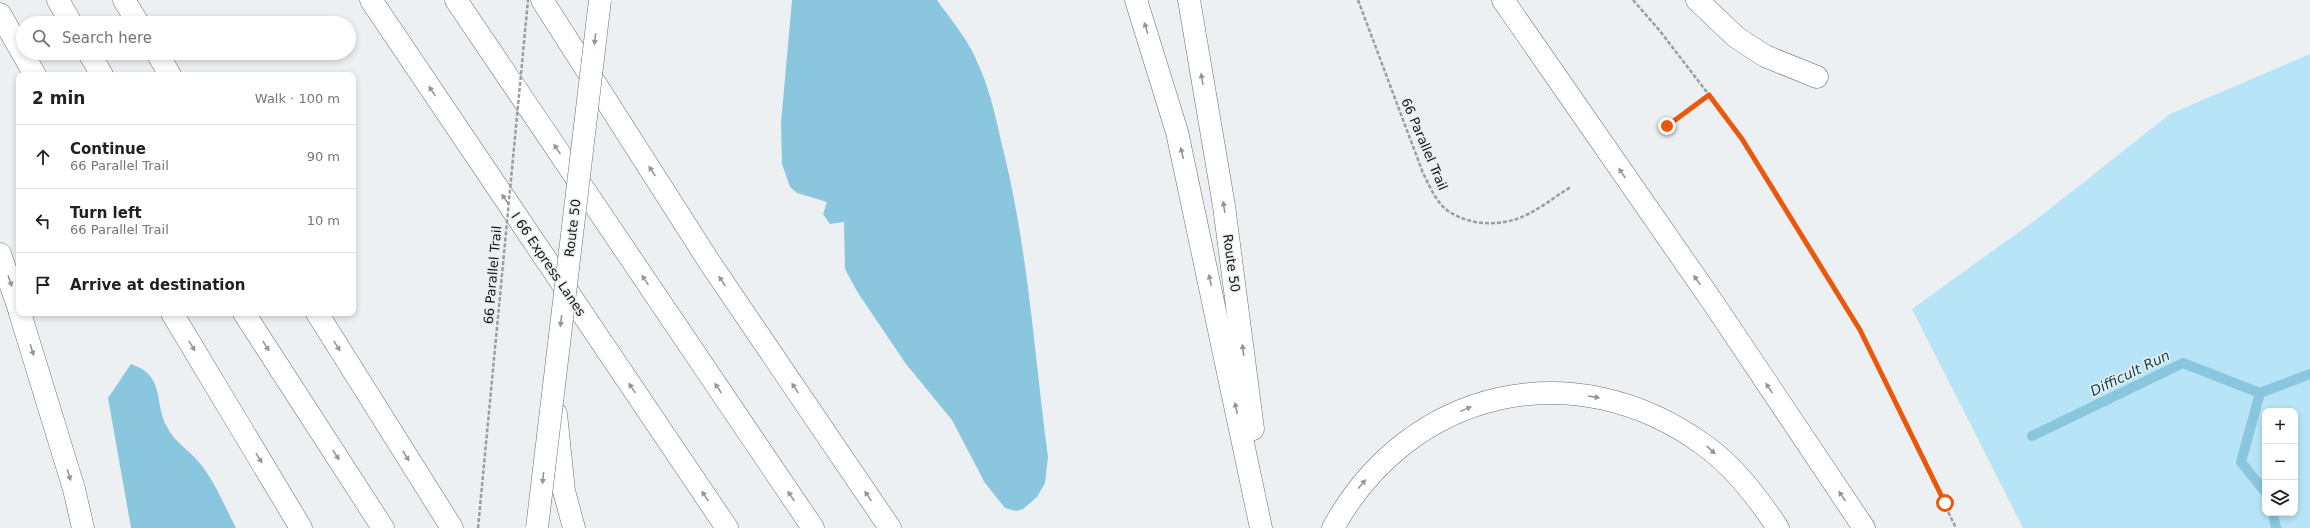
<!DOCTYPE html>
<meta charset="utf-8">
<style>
:root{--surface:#fff;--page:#f6f6f6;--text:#202124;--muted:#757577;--line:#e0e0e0}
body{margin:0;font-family:"DejaVu Sans",sans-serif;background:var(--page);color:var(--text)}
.controls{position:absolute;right:12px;bottom:12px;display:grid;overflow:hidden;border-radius:8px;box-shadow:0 2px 6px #0003}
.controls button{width:36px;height:36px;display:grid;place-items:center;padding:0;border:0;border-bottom:1px solid var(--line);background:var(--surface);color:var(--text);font:20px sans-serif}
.stop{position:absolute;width:12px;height:12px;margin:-9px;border:3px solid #ea580c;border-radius:50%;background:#fff}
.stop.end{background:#ea580c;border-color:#fff;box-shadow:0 1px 4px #0008}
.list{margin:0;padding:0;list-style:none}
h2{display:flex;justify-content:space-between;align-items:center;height:52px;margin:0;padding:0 16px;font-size:17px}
h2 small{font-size:13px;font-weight:400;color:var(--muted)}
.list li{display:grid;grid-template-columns:26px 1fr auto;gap:12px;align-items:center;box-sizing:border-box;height:64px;padding:0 16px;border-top:1px solid var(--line)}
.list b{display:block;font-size:15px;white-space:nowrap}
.list p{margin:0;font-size:13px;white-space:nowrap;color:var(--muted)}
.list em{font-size:13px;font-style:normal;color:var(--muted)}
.icon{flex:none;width:22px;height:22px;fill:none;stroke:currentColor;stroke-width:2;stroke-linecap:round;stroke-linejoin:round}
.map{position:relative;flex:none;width:2310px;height:528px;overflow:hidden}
.search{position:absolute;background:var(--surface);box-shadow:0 2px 6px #0003;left:16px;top:16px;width:340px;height:44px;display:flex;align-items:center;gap:10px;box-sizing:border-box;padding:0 14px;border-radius:22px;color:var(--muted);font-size:15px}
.panel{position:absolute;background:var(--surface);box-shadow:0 2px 6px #0003;left:16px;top:72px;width:340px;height:244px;border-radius:8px}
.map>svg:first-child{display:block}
.green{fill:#b7e4f7;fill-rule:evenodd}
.water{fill:#8ac7df}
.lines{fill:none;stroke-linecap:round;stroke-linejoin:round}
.stream{stroke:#8ac7df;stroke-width:10}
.minor-casing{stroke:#6a6e70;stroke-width:23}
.trunk-casing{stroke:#6a6e70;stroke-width:23}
.motorway-casing{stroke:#6a6e70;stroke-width:23}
.path{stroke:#9b9ea0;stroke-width:2.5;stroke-dasharray:4 2;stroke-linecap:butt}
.minor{stroke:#fff;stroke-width:22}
.trunk{stroke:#fff;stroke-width:22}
.motorway{stroke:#fff;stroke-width:22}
.trunk-bridge-casing{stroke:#6a6e70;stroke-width:23;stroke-linecap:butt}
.path-bridge{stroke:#9b9ea0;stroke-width:2.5;stroke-dasharray:4 2;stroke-linecap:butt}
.trunk-bridge{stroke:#fff;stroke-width:22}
.oneway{fill:#959596}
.route{stroke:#ea580c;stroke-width:5}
.labels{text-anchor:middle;stroke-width:3;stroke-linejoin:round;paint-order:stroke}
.street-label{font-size:13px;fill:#131415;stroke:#ecf0f2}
.water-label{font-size:14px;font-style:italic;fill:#093f51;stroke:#ecf0f2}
</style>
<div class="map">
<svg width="2310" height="528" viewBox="0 0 2310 528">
<rect width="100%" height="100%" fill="#ecf0f2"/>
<path class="green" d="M2310,54v474h-287l-111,-219 125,-90 133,-105zM2265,411h30v102h-30z"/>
<g class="water">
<path d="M792,0h145c15,21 33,42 42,66 11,25 17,52 23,79 26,102 32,207 46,312l-3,26 -8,14 -14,12 -7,2 -11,-3 -20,-25 -33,-63 -46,-56 -48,-71 -13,-24 -1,-47 -14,2 -7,-10 4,-12 -30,-9 -7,-6 -8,-23 -1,-41z"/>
<path d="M131,364c35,12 22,37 36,63 8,16 25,25 35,39 14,18 23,41 34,62h-105l-23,-130z"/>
</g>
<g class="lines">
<g class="stream">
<polyline points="2260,393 2241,462 2265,492"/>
<polyline points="2032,436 2183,363 2260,393 2310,374"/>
<polyline points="2273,513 2276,528"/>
</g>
<defs>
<polyline id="minor" points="1697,0 1736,37 1765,56 1817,77"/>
<g id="trunk">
<polyline points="1136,0 1177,132 1261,528"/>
<polyline points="1189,0 1224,206 1253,429"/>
</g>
<g id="motorway">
<polyline points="58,0 71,23"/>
<polyline points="124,0 138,23"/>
<polyline points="371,0 727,528"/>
<polyline points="456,0 813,528"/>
<polyline points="542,0 710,263 890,528"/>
<polyline points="1503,0 1714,304 1864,528"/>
<polyline points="0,14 35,75"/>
<polyline points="89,53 102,75"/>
<polyline points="157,53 170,75"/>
<polyline points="0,254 19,309"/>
<polyline points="20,313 74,489 83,528"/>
<polyline points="172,313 301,528"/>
<polyline points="244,313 383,528"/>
<polyline points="317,313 452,528"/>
<polyline points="556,414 564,491 574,528"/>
<path d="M1333,528c77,-140 242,-177 371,-83 30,21 54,53 74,83"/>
</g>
</defs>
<use href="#minor" class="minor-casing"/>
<use href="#trunk" class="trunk-casing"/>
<use href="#motorway" class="motorway-casing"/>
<g class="path">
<path d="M1358,0l65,173c7,14 13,29 25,38 24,16 57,16 82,2 14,-7 27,-18 41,-26"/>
<polyline points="1633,0 1660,31 1709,95"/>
<polyline points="1667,126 1709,95 1742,139 1860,331 1956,528"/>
</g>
<use href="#minor" class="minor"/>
<use href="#trunk" class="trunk"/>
<use href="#motorway" class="motorway"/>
<defs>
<polyline id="trunk-bridge" points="537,528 600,0"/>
</defs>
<use href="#trunk-bridge" class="trunk-bridge-casing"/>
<polyline class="path-bridge" points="478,528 528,0"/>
<use href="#trunk-bridge" class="trunk-bridge"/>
</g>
<defs><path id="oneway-solid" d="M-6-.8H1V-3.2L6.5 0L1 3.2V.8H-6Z"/></defs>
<g class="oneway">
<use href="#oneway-solid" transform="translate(1146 28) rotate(-107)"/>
<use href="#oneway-solid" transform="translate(595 39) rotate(97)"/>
<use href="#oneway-solid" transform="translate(1202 79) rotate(-100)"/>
<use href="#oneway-solid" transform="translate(432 91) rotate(-124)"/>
<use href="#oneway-solid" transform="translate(557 149) rotate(-124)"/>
<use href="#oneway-solid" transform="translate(1182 153) rotate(-103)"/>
<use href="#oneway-solid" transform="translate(652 171) rotate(-123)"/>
<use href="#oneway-solid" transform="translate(1622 173) rotate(-124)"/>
<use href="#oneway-solid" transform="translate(505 199) rotate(-124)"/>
<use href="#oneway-solid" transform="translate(1224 207) rotate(-99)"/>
<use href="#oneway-solid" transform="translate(645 280) rotate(-124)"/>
<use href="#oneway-solid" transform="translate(1210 280) rotate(-102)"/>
<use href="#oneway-solid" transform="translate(1697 280) rotate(-125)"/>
<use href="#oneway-solid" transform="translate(10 281) rotate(71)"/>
<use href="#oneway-solid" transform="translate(722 281) rotate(-124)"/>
<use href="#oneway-solid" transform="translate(561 321) rotate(97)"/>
<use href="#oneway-solid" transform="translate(192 346) rotate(59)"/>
<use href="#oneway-solid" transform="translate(266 346) rotate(57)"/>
<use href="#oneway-solid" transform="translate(337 346) rotate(58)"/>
<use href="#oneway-solid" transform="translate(32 350) rotate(73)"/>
<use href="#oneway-solid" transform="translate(1243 350) rotate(-98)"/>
<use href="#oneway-solid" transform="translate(632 388) rotate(-124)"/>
<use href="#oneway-solid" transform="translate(718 388) rotate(-124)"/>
<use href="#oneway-solid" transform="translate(795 388) rotate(-124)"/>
<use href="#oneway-solid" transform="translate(1769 388) rotate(-124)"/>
<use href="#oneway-solid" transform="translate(1594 397) rotate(9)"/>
<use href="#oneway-solid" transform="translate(1236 408) rotate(-102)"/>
<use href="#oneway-solid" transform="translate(1466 409) rotate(-22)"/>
<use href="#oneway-solid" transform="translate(1711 450) rotate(43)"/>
<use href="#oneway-solid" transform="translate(336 455) rotate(57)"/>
<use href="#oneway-solid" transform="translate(406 456) rotate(58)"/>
<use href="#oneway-solid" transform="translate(259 458) rotate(59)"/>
<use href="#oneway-solid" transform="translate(69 475) rotate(73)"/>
<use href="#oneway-solid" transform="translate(543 478) rotate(96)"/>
<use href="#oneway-solid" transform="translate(1362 484) rotate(-50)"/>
<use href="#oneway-solid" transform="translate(705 496) rotate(-124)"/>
<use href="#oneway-solid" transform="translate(791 496) rotate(-124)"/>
<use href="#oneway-solid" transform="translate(868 496) rotate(-124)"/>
<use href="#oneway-solid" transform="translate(1842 496) rotate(-124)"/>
</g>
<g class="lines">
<polyline class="route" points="1667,126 1709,95 1742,139 1860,330 1945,503"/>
</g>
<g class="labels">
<g class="street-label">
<text transform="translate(1425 144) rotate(67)" y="5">66 Parallel Trail</text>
<text transform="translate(572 228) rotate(-83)" y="5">Route 50</text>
<text transform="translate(1232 263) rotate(82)" y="5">Route 50</text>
<text transform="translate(549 264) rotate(56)" y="5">I 66 Express Lanes</text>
<text transform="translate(492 275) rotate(-85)" y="5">66 Parallel Trail</text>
</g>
<g class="water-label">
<text transform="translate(2130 373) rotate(-26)" y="5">Difficult Run</text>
</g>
</g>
</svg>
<div class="controls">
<button>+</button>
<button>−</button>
<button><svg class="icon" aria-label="layers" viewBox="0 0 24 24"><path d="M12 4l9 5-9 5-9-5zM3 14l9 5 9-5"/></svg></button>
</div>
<div class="stop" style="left:1945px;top:503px"></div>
<div class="stop end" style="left:1667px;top:126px"></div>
<div class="search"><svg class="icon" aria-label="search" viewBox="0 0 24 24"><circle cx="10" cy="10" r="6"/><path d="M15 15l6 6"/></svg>Search here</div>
<section class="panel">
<h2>2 min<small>Walk · 100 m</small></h2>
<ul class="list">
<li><svg class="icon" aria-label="ahead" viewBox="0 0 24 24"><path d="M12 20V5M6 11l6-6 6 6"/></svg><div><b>Continue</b><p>66 Parallel Trail</p></div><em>90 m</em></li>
<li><svg class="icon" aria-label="left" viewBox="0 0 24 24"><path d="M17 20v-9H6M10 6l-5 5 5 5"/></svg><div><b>Turn left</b><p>66 Parallel Trail</p></div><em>10 m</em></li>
<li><svg class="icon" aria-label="arrive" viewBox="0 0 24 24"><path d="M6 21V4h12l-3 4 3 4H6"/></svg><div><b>Arrive at destination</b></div></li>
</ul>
</section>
</div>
